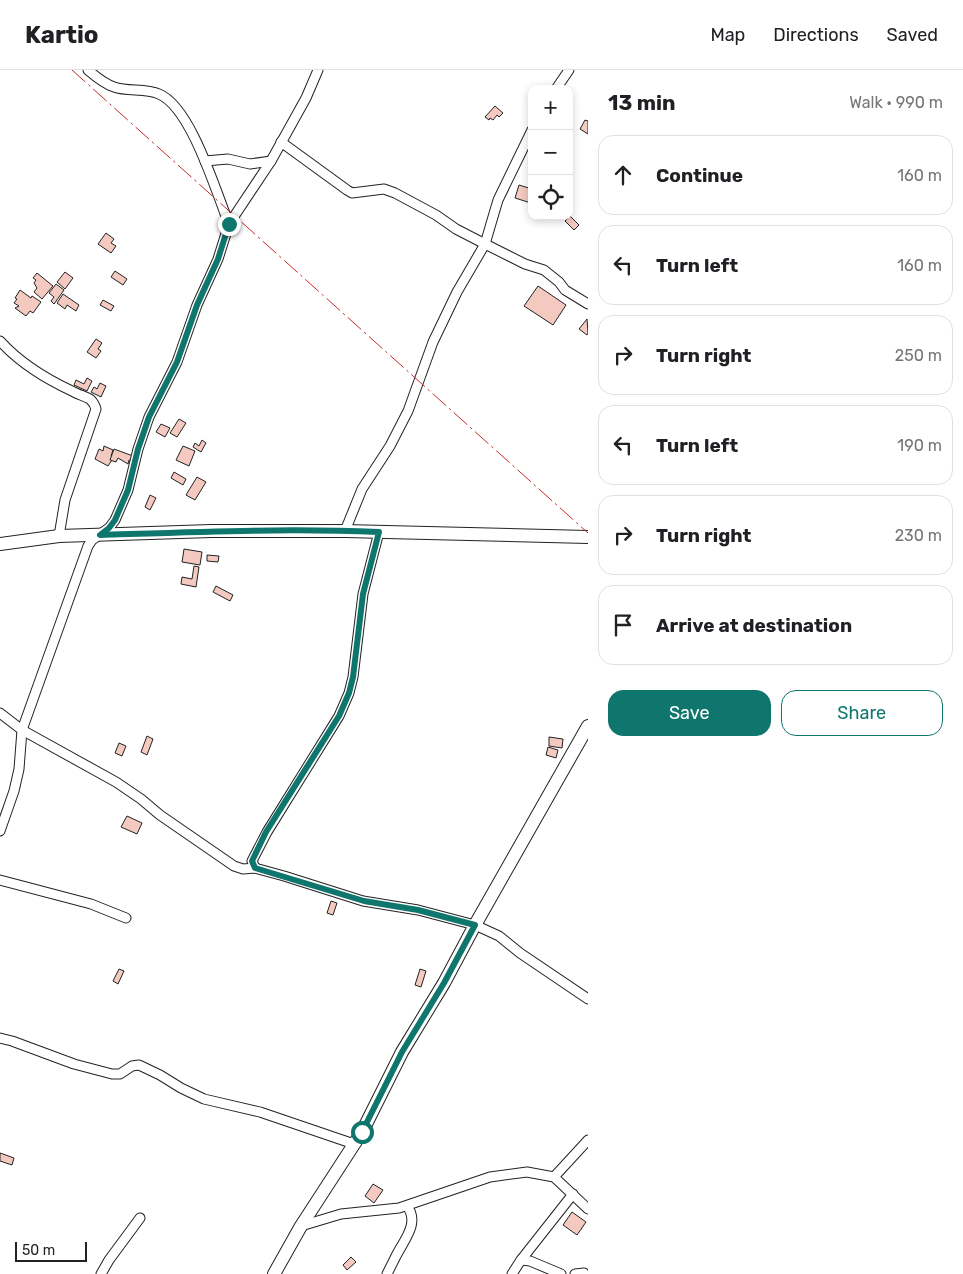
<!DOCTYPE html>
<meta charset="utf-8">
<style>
:root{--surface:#fff;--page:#f2f2f2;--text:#202124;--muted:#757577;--line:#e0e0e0;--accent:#0f766e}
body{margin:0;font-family:Rubik,sans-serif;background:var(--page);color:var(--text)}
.controls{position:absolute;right:15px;top:15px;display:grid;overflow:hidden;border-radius:10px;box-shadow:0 2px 8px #0003}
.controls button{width:45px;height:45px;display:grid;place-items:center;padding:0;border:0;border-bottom:1px solid var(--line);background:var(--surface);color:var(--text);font:25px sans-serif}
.scale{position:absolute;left:15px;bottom:12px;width:72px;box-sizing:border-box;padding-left:5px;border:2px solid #222;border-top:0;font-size:14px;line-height:18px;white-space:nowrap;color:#222;-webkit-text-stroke:4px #fff;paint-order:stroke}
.stop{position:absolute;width:15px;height:15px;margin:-11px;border:4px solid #0f766e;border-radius:50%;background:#fff}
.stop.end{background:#0f766e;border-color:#fff;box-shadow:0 1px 5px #0008}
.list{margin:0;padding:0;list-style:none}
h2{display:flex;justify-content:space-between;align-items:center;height:65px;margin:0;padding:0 20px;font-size:21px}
h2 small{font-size:16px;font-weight:400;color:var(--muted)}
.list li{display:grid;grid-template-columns:32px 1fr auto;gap:15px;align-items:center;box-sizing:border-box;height:80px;margin:0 10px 10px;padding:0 10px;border:1px solid var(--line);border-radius:15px}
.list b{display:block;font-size:19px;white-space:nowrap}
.list em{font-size:16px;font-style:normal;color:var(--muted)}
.actions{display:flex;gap:10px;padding:15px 20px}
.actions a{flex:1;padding:11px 0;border:1px solid var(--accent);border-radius:15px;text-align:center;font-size:18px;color:var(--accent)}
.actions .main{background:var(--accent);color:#fff}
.icon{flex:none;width:28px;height:28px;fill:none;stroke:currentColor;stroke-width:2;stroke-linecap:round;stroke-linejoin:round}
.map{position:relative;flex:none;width:588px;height:1204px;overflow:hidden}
header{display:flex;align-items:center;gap:30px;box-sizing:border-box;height:70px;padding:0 25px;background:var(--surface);border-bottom:1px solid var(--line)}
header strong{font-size:24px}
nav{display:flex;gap:28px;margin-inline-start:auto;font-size:18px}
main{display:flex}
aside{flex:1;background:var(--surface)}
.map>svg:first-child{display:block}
.building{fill:#f3c9c0;stroke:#222}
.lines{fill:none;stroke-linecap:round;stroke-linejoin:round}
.street-casing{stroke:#222;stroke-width:11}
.secondary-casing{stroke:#222;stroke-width:14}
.street{stroke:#fff;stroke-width:9}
.secondary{stroke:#fff;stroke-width:12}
.power{stroke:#c62828;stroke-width:1;stroke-dasharray:18 4 2.5 4;stroke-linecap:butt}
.route{stroke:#0f766e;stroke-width:6}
</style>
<header>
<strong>Kartio</strong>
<nav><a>Map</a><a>Directions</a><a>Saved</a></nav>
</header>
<main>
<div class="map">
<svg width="588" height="1204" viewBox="0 0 588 1204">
<rect width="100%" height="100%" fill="#fff"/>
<g class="building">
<polygon points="495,36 503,43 499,47 497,45 493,50 490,48 489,50 485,47"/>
<polygon points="585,50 588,51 588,64 580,59"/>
<polygon points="519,115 532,119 531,133 515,128"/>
<polygon points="570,146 579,155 574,160 565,151"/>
<polygon points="106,163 114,169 111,173 116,176 111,183 98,174"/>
<polygon points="115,201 127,209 123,215 111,207"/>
<polygon points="65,202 73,208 65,219 57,212"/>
<polygon points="37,203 53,216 42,229 34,222 37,218 34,213 36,210 33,208"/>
<polygon points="56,214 64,220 54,234 51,231 54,227 49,223"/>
<polygon points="538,216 566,235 553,255 524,236"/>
<polygon points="20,220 31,228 32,226 41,232 33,243 30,241 26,246 15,238 19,236 14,233 17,229 15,228"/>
<polygon points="63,224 79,235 76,241 67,235 65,239 57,233"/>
<polygon points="103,230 114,236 111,241 100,235"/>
<polygon points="587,249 588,263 587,265 579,259"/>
<polygon points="96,269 102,273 98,279 101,281 96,288 87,282"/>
<polygon points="87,308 92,311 87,321 74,315 76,310 84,314"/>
<polygon points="100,313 106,316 101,327 91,322 94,317 97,319"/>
<polygon points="179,349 186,353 177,367 170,363"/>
<polygon points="161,354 170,358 165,367 156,362"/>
<polygon points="202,370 206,373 201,382 193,377 195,373 199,376"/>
<polygon points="104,376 113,380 111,386 114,387 108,396 95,389 99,379 103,381"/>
<polygon points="183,376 195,381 189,396 176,390"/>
<polygon points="114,379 133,386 132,391 129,390 128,394 118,388 116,392 110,390"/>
<polygon points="174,402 186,409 183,415 171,408"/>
<polygon points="197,407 206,412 195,430 186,425"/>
<polygon points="150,425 156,428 150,440 145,437"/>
<polygon points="184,479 202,482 200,495 182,492"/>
<polygon points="207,485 219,486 218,492 207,491"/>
<polygon points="194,496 199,497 196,517 181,514 182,507 192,509"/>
<polygon points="216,516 233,525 230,531 213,522"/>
<polygon points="147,666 153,669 147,685 141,682"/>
<polygon points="549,667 563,669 562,678 549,676"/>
<polygon points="119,673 126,676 122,686 115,683"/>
<polygon points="548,677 558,680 556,688 546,685"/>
<polygon points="127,746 142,753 137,764 121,757"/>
<polygon points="331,831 337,833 333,845 327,843"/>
<polygon points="119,899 124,901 118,914 113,911"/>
<polygon points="420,899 426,901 421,917 415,915"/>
<polygon points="0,1083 14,1088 12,1095 0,1091"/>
<polygon points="373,1114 383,1120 374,1133 365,1126"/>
<polygon points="572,1142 586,1152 577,1165 563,1155"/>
<polygon points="351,1187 356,1192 347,1200 343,1195"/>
</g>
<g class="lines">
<defs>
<g id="street">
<path d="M88,0c7,6 17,14 26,17 14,5 31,1 45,7 32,13 57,98 70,130"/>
<polyline points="556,19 569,0"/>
<polyline points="281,72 347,120 352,123 384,119 395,123 436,145 456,159 485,174 525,194 544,200 559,212 565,220 588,234"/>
<polyline points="205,91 228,89 250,94 271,91"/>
<path d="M0,271c19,21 46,38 72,50 5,3 12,5 18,8 3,3 5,6 6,10l-31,91 -6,36"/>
<polyline points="345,461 362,419 390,376 408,341 433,272 457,222 485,174 498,130 532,60"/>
<polyline points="0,643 22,660 116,712 141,729 160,745 234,796 243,799 255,798 284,806 363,831 418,840 475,855 499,866 520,883 588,929"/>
<polyline points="0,761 14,721 19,699 22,660 88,476 92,470 109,458 115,450 128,420 138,379 149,347 177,292 197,235 218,189 229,154 271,91 306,28 318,0"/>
<polyline points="255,798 252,791 267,762 339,646 349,623 353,607 363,524 379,462"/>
<polyline points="0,810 91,834 126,848"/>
<polyline points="0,968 12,971 74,994 112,1004 120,1004 132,996 139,995 160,1005 181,1018 204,1029 260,1042 354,1074"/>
<polyline points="554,1107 588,1070"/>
<polyline points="301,1156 341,1144 399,1138 490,1107 527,1102 554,1107 588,1139"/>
<polyline points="521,1190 530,1191 561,1204"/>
<polyline points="101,1204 109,1190 140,1148"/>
<path d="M387,1204c3,-6 6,-12 9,-18 8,-16 24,-33 11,-50"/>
<polyline points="512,1204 521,1190 573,1124"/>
<polyline points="575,1204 584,1203"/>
</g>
<g id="secondary">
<polyline points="0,474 59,466 211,461 345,461 588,467"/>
<polyline points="274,1204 301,1156 362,1062 402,982 444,913 475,855 588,656"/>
</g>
</defs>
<use href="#street" class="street-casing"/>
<use href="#secondary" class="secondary-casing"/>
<use href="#street" class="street"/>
<use href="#secondary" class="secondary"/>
<polyline class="power" points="72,0 588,463"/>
</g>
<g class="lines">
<path class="route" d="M229,154l-11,35 -21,46 -20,57 -28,55 -11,32 -10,41 -13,30 -6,8 -9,7c92,-3 186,-7 279,-3l-16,62 -10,83 -4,16 -10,23 -73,116 -14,29 3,7 109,33 54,9 57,15 -31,58 -42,69 -40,80"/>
</g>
</svg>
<div class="controls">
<button>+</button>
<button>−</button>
<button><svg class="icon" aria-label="locate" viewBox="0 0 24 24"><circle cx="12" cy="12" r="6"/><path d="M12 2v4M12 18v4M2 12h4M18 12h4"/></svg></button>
</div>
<div class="scale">50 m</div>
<div class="stop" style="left:362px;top:1062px"></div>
<div class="stop end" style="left:229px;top:154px"></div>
</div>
<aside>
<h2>13 min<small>Walk · 990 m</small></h2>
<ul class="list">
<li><svg class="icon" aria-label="ahead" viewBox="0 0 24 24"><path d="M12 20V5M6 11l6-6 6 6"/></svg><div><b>Continue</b></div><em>160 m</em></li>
<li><svg class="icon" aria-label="left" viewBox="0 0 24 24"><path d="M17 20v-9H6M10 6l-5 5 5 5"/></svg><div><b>Turn left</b></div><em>160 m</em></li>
<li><svg class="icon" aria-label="right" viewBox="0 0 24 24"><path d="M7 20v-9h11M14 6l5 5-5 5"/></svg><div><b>Turn right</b></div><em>250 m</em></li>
<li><svg class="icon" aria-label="left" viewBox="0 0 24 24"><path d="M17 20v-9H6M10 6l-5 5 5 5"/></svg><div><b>Turn left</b></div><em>190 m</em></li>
<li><svg class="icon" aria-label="right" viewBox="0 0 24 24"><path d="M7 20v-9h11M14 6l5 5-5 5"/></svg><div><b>Turn right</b></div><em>230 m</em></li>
<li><svg class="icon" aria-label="arrive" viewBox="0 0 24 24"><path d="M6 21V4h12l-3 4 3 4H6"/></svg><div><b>Arrive at destination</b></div></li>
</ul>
<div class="actions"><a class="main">Save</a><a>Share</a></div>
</aside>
</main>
